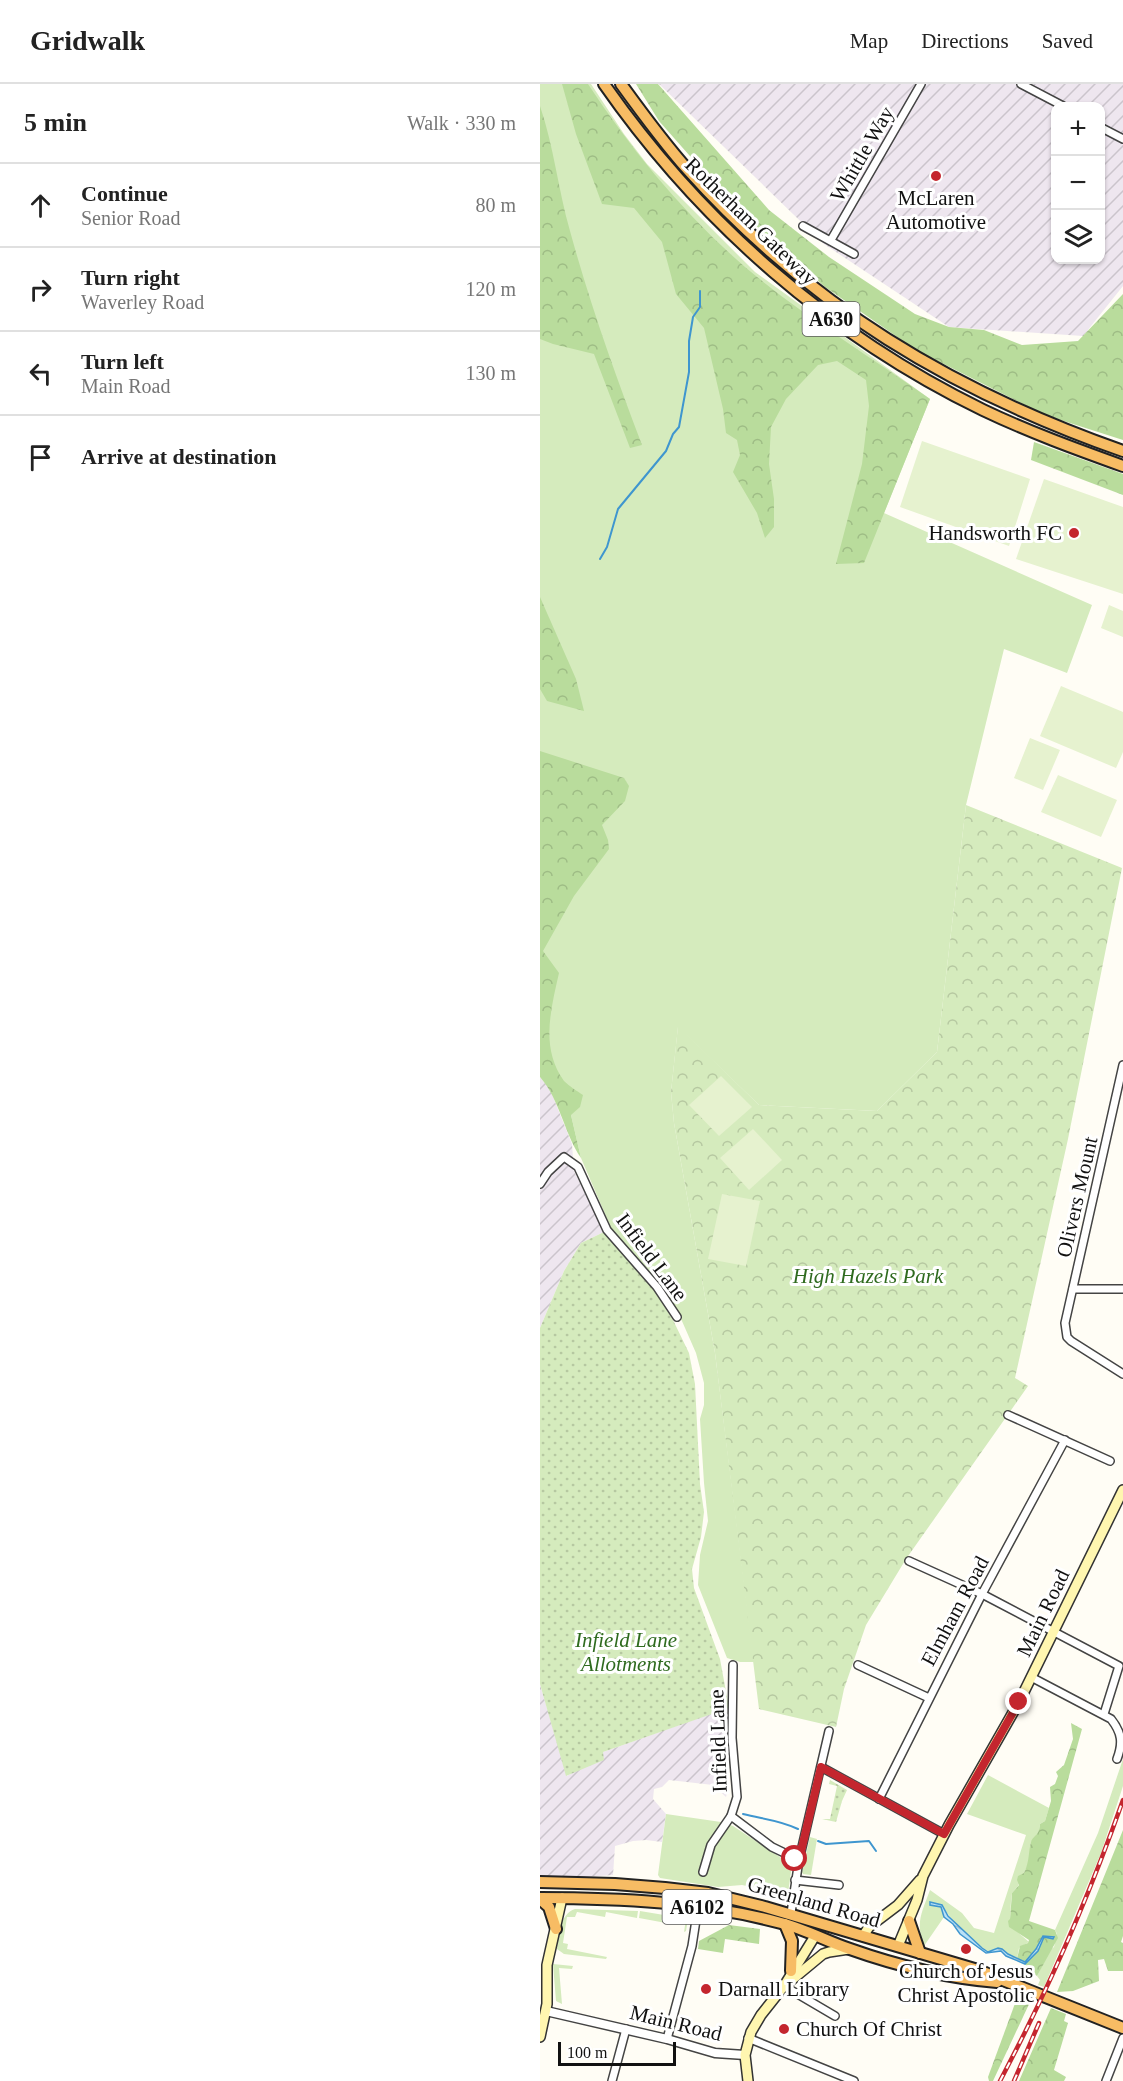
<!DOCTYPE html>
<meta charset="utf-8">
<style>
:root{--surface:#fff;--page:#f2f2f2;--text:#222;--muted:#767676;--line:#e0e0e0}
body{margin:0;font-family:"Times New Roman",serif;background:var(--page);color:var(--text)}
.controls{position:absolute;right:18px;top:18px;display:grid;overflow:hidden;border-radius:12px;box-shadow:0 2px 4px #0004}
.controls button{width:54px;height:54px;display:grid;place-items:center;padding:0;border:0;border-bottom:2px solid var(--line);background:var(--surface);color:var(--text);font:30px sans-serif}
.scale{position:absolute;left:18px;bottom:15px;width:118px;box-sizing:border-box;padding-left:6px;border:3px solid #111;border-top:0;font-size:16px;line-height:21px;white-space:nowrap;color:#111;-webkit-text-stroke:4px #fff;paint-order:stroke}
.stop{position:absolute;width:18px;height:18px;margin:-14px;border:4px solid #c4262e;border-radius:50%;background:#fff}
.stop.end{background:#c4262e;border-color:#fff;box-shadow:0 2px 6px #0008}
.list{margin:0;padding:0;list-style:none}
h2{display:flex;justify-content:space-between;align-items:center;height:78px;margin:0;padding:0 24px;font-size:26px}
h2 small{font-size:20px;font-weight:400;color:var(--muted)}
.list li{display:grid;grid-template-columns:39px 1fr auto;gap:18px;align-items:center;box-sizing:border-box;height:84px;padding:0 24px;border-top:2px solid var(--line)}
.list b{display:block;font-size:22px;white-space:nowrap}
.list p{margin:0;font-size:20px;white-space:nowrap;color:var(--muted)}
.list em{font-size:20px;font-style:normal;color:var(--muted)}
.icon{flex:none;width:33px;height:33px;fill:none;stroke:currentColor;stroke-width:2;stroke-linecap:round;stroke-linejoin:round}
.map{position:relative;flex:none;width:583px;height:1997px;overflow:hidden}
header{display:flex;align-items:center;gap:36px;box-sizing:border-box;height:84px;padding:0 30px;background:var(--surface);border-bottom:2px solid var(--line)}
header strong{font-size:28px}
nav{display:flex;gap:33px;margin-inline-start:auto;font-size:21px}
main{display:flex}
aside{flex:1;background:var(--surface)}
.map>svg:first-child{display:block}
.industrial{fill:url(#industrial-furrows);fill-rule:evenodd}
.grass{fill:#d5ebbd}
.forest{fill:url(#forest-crowns)}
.park{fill:url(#park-crowns)}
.garden{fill:url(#garden-dots)}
.pitch{fill:#e6f2cf}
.water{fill:url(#water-ripples);stroke:#3f96cf;stroke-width:1.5}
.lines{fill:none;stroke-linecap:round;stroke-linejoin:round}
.stream{stroke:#3f96cf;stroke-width:2}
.minor-casing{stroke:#444;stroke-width:10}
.tertiary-casing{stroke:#444;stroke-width:11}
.secondary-casing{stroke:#333;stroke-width:12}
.trunk-casing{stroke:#222;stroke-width:14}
.minor{stroke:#fff;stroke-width:7}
.tertiary{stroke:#fff;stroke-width:8}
.secondary{stroke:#fff6b0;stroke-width:9}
.trunk{stroke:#f7bc64;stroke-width:10}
.rail-casing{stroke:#c4262e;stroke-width:4.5}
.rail{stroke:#fff;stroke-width:2;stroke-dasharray:7;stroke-linecap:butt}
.route{stroke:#c4262e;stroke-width:8}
.poi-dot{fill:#c4262e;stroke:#fff;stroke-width:2}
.labels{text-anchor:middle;stroke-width:6;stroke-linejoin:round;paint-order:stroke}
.shield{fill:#fff;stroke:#585858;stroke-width:1.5}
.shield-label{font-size:20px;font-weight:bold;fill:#111}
.street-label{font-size:21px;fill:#111;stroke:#fff}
.poi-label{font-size:21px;fill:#111;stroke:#fff}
.park-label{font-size:21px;font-style:italic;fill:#2f6b1f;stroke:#fff}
</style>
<header>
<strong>Gridwalk</strong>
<nav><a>Map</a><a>Directions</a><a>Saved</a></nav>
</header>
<main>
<aside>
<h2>5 min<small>Walk · 330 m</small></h2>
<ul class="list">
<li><svg class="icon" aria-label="ahead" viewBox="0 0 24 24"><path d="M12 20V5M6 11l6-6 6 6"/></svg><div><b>Continue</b><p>Senior Road</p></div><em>80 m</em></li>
<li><svg class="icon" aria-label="right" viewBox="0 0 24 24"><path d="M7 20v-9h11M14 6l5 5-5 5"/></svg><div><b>Turn right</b><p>Waverley Road</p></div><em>120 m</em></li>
<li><svg class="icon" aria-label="left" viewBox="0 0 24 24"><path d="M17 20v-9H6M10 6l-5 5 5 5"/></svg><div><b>Turn left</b><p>Main Road</p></div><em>130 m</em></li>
<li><svg class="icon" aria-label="arrive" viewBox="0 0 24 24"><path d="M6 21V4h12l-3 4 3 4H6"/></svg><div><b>Arrive at destination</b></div></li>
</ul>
</aside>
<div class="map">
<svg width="583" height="1997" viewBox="0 0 583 1997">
<defs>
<pattern id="industrial-furrows" width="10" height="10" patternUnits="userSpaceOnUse" patternTransform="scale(1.5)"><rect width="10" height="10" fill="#eee6ef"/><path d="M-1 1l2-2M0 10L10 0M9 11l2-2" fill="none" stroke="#cbc4cc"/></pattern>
<pattern id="forest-crowns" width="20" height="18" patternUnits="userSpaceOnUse" patternTransform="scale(1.5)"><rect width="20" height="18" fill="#b9dc9c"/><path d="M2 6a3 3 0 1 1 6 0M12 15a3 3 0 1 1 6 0" fill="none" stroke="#9ebc85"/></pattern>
<pattern id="park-crowns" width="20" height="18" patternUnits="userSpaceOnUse" patternTransform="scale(1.5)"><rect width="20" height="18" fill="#d5ebbd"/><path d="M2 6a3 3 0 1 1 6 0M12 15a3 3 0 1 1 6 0" fill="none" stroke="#b6c8a1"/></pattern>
<pattern id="garden-dots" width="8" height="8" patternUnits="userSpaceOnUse" patternTransform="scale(1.5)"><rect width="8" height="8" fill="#d5ebbd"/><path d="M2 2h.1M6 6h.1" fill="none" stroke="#b6c8a1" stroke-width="1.8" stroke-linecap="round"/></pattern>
<pattern id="water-ripples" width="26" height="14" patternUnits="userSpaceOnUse" patternTransform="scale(1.5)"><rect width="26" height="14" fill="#b9e0f7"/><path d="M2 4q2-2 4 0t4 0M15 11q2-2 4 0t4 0" fill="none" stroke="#9ebfd3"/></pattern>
</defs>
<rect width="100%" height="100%" fill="#fffdf5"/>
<g class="industrial">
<path d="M119,0h464v202l-40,50 -134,-9 -125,-83zM516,22h44v154h-44z"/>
<polygon points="0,993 10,1005 32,1060 34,1087 64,1148 41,1159 24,1187 0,1244"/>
<polygon points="0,1600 27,1692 63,1668 187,1624 189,1702 186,1713 173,1701 129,1696 122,1703 114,1705 113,1715 126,1730 122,1758 106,1756 93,1757 75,1762 73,1791 0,1796"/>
</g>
<g class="grass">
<polygon points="0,0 51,0 84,50 107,80 215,188 390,315 344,429 552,521 527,589 464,565 426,721 397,968 337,1027 219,1021 138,943 131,1008 134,1039 175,1269 214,1578 200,1578 187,1574 158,1501 160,1471 168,1437 164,1399 160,1335 164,1321 164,1299 156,1269 138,1228 121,1204 87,1167 71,1144 41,1074 31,1031 0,959"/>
<polygon points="583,1675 583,1702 561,1769 504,1903 498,1901 500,1896 497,1892 510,1866 514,1863 517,1850 515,1846 558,1749"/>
<path d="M448,1691l61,33 -4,13 -5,3 -1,10 -8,8 -2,20 -11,24 -6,7 -1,8 -1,18 4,10 15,13 -10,6 -2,11 -19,-11 -7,4c-16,-4 -41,-33 -49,-47l-12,-2v2l11,2 3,10 -20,29c-9,-23 -2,-34 6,-56l32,23 12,15 20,5 32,-98 -59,-21z"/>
<polygon points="126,1730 181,1738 193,1742 252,1781 247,1816 238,1816 216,1804 202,1801 178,1803 120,1794 118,1791"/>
<polygon points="270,1753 277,1755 271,1791 263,1790 262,1788"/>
<path d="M35,1825l63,2 -1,7 -31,-6 -1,5 -28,-5 -2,5h-8l-4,26 5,1 -1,5 40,8 -1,2 -42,-5 -7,-5c1,-14 3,-35 18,-40z"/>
<polygon points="100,1827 148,1835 146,1847 144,1848 146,1835 128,1832 126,1839 99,1834"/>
<polygon points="13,1880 33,1882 32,1885 19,1884 22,1920 16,1917"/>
</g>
<g class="forest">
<path d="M22,0h26c44,67 96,130 157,183 58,49 123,88 185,132l-66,164 -28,1 26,-100 7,-58 -3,-26 -29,-19 -19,4 -32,34 -15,28 -2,37 5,35v28l-9,11 -8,-25 -24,-41 7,-17 -3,-15 -11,-7 -3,-24 -19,-81 -28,-34 -14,-52 -28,-34 -32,-4 -26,-70z"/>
<polygon points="96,0 118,0 229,126 289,173 375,230 409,243 444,246 482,261 538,257 583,210 583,356 505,331 376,266 285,203 194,122 119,37"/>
<path d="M0,22c14,41 18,83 30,125 20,73 45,143 72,214l-12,3 -36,-94 -41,-10 -13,-5z"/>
<polygon points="494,358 583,390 583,411 491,376"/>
<polygon points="0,513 36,595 44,627 7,617 0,605"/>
<path d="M0,667l84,27 5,8 -4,15 -23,24 6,15 1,9 -35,47 -31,55 16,22c-8,36 -19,75 5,108 5,5 13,10 19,14l-3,12 -9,8 10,43c-17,-25 -21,-58 -41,-81z"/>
<path d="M531,1639l11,6 -53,192 26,9 3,8 -21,38c-8,-5 -10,-13 -20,-17l3,-13 8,-3 1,-3 -20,-13 -1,-6 2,-2 2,-26 7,-8 -2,-5 1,-4 6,-3c6,-13 4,-20 7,-31 3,-8 8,-5 9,-18l5,-3 6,-20 -1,-14 5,-3 3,-8 -2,-4 8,-7 9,-26z"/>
<polygon points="583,1746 583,1852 581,1858 583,1859 583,1887 568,1887 564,1875 558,1876 559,1897 533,1907 517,1908"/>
<polygon points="189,1841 220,1845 219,1860 185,1855 183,1869 158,1865 159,1857"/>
<polygon points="477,1914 490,1918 453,1997 449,1997 448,1993"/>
<polygon points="511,1924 526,1930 524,1937 528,1939 514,1986 526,1993 524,1997 479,1997"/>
</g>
<polygon class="park" points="426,721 582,784 528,1055 475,1294 488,1302 366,1475 326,1541 304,1605 296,1643 219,1625 175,1269 134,1039 131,1008 138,942 219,1021 337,1027 397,968"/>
<g class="garden">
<polygon points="64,1148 114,1206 133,1236 149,1269 155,1300 160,1400 164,1428 161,1453 152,1485 154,1504 180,1575 189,1624 63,1668 64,1676 26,1692 0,1600 0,1244 24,1187 41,1159"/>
<polygon points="290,1696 307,1706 302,1717 296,1738 282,1735 290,1735 297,1702 289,1700"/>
</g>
<g class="pitch">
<polygon points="382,357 490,395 469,462 360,423"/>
<polygon points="504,395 583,423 583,510 476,475"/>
<polygon points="569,521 583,527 583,553 561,544"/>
<polygon points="521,602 583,628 583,668 576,684 500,652"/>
<polygon points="490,654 520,666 503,706 474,694"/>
<polygon points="518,691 577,716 561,753 501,728"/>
<polygon points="181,992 212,1023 179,1052 149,1021"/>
<polygon points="213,1045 242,1076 209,1106 180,1074"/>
<polygon points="182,1110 220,1117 206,1182 168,1175"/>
</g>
<polygon class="water" points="390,1818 402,1821 408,1832 442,1864 448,1868 458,1864 462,1865 468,1870 485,1878 496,1865 503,1852 514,1853 513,1855 504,1853 498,1867 485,1880 466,1872 461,1867 446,1869 420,1850 413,1840 404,1833 401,1823 390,1821"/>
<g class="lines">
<g class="stream">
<polyline points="60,475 67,463 78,425 126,367 133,350 139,343 149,288 149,257 153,233 160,223 160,207"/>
<path d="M203,1730c19,5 37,6 55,15"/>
<polyline points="278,1757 286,1760 329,1757 336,1767"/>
</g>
<defs>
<g id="minor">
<polyline points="481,0 523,22"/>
<polyline points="560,43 583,55"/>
<polyline points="263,142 314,170"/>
<polyline points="291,156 381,0"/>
<polyline points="583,981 525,1239 527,1253 531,1257 583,1290"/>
<polyline points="0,1100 8,1088 24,1073 38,1083 67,1146 117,1203 137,1233"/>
<polyline points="533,1205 583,1205"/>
<polyline points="468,1331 570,1377"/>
<polyline points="369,1477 442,1510 579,1582 564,1630"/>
<polyline points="318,1581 389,1614"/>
<path d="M491,1593l80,42c11,14 12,24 6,40"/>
<polyline points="281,1683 404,1750"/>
<polyline points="339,1715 442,1510 525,1356"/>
<polyline points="191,1732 232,1763 259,1776"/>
<polyline points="163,1788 171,1761 191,1732 197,1713 192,1654 193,1581"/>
<polyline points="255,1796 299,1801"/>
<polyline points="251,1829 259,1776 289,1647"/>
<polyline points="244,1902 295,1932"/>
<polyline points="208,1954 314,1997"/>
<polyline points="127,1955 152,1862 158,1823"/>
<polyline points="72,1997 86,1945"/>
<polyline points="566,1997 583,1954"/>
</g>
<polyline id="tertiary" points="6,1927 127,1955 175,1969 205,1971"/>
<g id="secondary">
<polyline points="323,1852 329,1843 358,1821 380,1796"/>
<polyline points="358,1862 377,1816 383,1792 409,1741 479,1618 583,1406"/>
<polyline points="248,1899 283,1870 289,1868 309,1865"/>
<polyline points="0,1953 7,1920 7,1881 22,1814"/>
<polyline points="208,1997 205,1971 211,1948 221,1931 244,1902 275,1852"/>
</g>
<g id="trunk">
<path d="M64,0c97,139 227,252 379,326 46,22 93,39 140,56"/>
<path d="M81,0c21,29 43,59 67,86 122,136 264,221 435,281"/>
<polyline points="0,1798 75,1800 125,1804 168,1809 225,1823 438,1886 583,1944"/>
<path d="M0,1814c80,0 163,4 241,25 24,6 45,18 69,26 45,16 99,29 147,33"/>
<polyline points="0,1815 9,1823 16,1845"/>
<polyline points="369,1837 380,1869"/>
<polyline points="245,1840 252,1857 251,1887"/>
</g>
</defs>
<use href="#minor" class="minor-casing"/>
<use href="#tertiary" class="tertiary-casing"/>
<use href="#secondary" class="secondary-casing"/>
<use href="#trunk" class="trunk-casing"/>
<use href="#minor" class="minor"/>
<use href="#tertiary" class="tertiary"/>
<use href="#secondary" class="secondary"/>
<use href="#trunk" class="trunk"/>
<defs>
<g id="rail">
<path d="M460,1997c48,-91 89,-184 123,-281"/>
<polyline points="474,1997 499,1939"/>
</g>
</defs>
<use href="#rail" class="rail-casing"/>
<use href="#rail" class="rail"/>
</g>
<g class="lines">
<polyline class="route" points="255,1775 259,1776 281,1683 404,1750 479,1618"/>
</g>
<g class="poi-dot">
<circle cx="396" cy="92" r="6"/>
<circle cx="534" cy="449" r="6"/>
<circle cx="426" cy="1865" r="6"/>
<circle cx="166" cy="1905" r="6"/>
<circle cx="244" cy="1945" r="6"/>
</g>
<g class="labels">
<g class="shield">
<rect x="262.5" y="218" width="57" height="34" rx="4.5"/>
<rect x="122.5" y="1806" width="69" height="34" rx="4.5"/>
</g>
<g class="shield-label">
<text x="291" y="242">A630</text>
<text x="157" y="1830">A6102</text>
</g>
<g class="street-label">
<text transform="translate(322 70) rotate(-60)" y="7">Whittle Way</text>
<text transform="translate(211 137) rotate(44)" y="7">Rotherham Gateway</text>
<text transform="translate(537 1113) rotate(-77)" y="7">Olivers Mount</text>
<text transform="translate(112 1173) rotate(53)" y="7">Infield Lane</text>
<text transform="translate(415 1527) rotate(-62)" y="7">Elmham Road</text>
<text transform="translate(503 1529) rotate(-64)" y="7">Main Road</text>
<text transform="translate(178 1657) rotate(-92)" y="7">Infield Lane</text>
<text transform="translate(274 1818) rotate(16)" y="7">Greenland Road</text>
<text transform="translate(136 1939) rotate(14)" y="7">Main Road</text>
</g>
<g class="poi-label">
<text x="396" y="121">McLaren<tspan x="396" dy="24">Automotive</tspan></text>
<text x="522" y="456" text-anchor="end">Handsworth FC</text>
<text x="426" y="1894">Church of Jesus<tspan x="426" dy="24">Christ Apostolic</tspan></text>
<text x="178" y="1912" text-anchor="start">Darnall Library</text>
<text x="256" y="1952" text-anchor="start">Church Of Christ</text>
</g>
<g class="park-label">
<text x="328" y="1199">High Hazels Park</text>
<text x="86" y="1563">Infield Lane<tspan x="86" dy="24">Allotments</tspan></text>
</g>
</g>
</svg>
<div class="controls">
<button>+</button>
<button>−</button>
<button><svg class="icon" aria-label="layers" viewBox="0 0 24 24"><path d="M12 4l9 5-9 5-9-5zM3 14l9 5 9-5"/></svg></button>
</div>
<div class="scale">100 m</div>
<div class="stop" style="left:255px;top:1775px"></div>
<div class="stop end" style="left:479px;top:1618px"></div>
</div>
</main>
